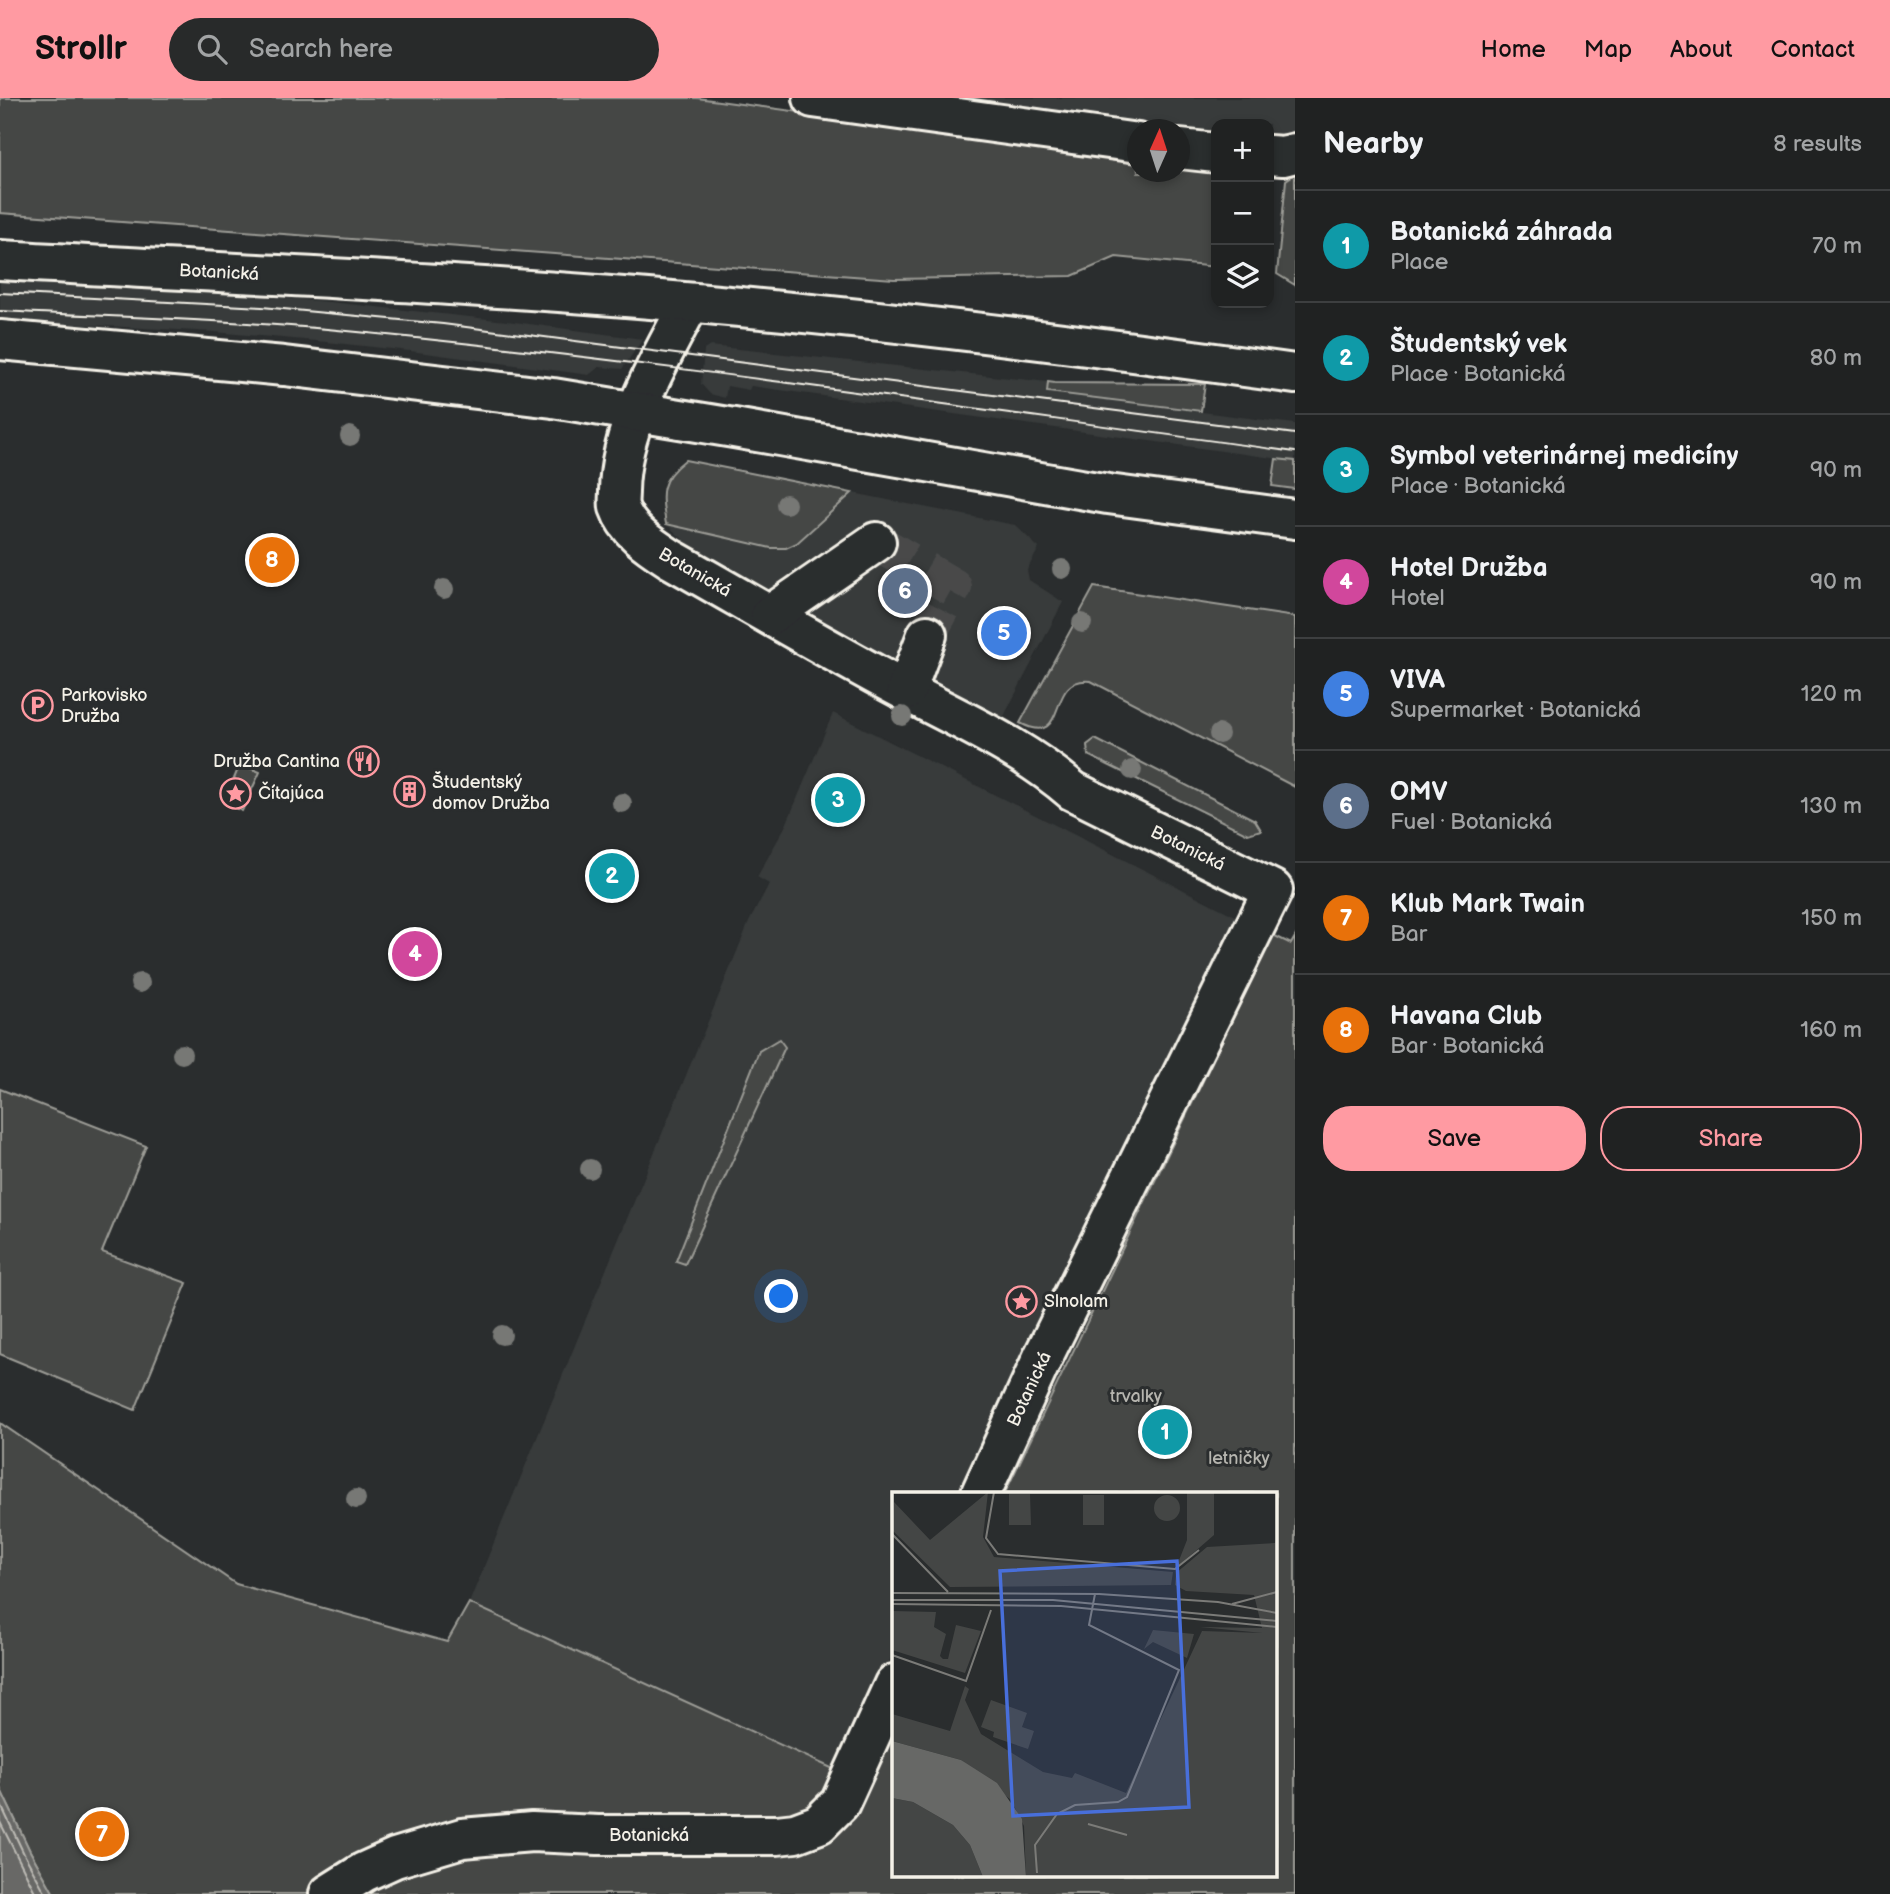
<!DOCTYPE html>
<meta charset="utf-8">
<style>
:root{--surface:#202222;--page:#282a2a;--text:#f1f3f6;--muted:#a2a4a5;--line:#3d3f40;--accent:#ff9aa2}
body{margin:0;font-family:"Balsamiq Sans",sans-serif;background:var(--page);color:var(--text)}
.controls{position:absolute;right:21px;top:21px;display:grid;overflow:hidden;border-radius:14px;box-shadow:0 4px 10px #0003}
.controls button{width:63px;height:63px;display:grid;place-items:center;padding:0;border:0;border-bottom:2px solid var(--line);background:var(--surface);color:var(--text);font:35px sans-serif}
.compass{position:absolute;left:1127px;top:21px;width:63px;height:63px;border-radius:50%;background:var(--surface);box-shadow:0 4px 10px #0003;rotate:3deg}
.you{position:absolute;left:782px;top:1199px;width:24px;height:24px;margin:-18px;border:5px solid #fff;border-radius:50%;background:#1a73e8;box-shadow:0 0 0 10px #1a73e833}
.badge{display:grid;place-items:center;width:46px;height:46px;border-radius:50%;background:var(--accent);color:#fff;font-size:23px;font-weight:700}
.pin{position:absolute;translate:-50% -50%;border:4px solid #fff;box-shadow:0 2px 7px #0006}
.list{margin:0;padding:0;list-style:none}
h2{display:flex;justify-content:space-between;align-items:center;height:91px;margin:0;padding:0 28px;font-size:30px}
h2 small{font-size:23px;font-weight:400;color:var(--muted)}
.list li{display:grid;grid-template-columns:46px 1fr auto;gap:21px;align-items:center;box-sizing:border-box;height:112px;padding:0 28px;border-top:2px solid var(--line)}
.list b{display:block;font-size:26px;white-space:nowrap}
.list p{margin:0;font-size:23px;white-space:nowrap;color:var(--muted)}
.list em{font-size:23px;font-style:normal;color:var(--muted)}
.actions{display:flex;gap:14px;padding:21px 28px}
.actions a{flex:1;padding:16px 0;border:2px solid var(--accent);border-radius:28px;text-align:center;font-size:24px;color:var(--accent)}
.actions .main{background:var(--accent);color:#111}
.icon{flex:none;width:38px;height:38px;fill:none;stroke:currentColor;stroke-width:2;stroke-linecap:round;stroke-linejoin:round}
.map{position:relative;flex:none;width:1295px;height:1796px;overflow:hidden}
header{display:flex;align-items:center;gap:42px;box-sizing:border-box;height:98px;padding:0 35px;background:var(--accent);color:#111}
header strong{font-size:33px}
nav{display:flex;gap:38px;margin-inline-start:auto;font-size:24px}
.search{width:490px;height:63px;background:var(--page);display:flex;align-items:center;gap:18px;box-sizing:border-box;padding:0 24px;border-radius:38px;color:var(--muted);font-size:26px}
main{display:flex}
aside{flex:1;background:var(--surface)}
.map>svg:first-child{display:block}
.built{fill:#373a3a}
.green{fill:#444645;stroke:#9c9c96;stroke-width:2}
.water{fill:#676866;stroke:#9f9f9a;stroke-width:2}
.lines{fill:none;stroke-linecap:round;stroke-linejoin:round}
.shore{stroke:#bcbab4;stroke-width:2}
.minor-tunnel{stroke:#484a4a;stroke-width:38;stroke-dasharray:38 19;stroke-linecap:butt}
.minor-casing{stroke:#f4f1e8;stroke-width:44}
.major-casing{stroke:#f4f1e8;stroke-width:44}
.minor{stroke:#2a2d2e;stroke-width:38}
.major{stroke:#2a2d2e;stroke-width:38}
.tram{stroke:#f4f1e8;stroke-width:2}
.tree{fill:#777875}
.labels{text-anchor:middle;stroke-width:6;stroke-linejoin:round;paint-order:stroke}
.street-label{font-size:18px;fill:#f4f1e8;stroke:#2a2d2e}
.poi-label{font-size:18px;fill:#f4f1e8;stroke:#2a2d2e;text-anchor:start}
.park-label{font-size:18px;fill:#b6b5af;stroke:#2a2d2e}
.inset-road{fill:none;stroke:#7b7b78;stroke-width:2}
.view{fill:#486fdb;fill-opacity:0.15;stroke:#486fdb;stroke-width:3.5}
.inset-edge{fill:none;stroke:#f4f1e8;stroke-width:3.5}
</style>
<header>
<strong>Strollr</strong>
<div class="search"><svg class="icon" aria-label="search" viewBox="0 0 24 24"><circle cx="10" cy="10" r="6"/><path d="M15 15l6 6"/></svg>Search here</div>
<nav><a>Home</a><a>Map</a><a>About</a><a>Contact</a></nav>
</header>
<main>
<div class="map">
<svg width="1295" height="1796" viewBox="0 0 1295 1796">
<rect width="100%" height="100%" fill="#2a2d2e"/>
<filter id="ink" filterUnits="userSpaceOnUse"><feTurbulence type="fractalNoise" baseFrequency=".0143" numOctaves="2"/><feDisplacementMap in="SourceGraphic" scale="14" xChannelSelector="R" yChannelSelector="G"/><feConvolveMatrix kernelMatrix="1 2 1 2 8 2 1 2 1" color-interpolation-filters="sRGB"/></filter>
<g filter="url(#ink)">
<g class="built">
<polygon points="813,0 1295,0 1295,55 1269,57 1269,26 1216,26 1216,55 1180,51 1180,32 1138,32"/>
<polygon points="0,184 218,195 330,204 507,223 643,241 622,271 599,269 589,277 410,253 326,244 214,234 0,222"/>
<polygon points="710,248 1048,284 1047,294 1295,326 1295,363 751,288 749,292 727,288 725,300 710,296 701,286 704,252"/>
<polygon points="685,362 1015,427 1039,450 1027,472 1029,482 1063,504 1002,622 703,460 666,426 662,389 671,373"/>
<polygon points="833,615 1243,822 970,1395 894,1395 894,1554 838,1673 469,1505 749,824 769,786 757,779 786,727"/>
</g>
<g class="green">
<polygon points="0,0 697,0 1137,60 1138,74 1180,74 1180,65 1216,70 1216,169 1116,159 1072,178 894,181 0,115"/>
<polygon points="1295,76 1295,187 1277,176 1286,82"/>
<polygon points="1048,284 1055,285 1205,286 1201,313 1047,294"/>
<polygon points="1276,361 1295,363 1295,391 1272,388"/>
<path d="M685,362l167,33 -55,50 -11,5h-15l-105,-24c-5,-30 -8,-43 19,-64z"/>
<path d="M1094,489l201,30v170l-204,-106c-47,-6 -20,69 -71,42z"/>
<polygon points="1095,641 1255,722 1261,732 1248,736 1088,657 1087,647"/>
<polygon points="240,666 260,674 242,713 224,705"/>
<polygon points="1273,837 1291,846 1295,839 1295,1796 54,1796 30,1753 0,1690 0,1325 236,1486 447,1544 469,1505 838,1673 894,1627 894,1777 1276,1777 1276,1395 1005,1395"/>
<polygon points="779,941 785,949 685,1166 676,1163 759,953"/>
<polygon points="0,991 146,1048 102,1154 187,1185 135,1312 0,1256"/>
</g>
<polygon class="water" points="0,1690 30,1753 54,1796 0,1796"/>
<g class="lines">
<g class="shore">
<polyline points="0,1705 24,1756 46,1796"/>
<polyline points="0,1724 36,1796"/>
</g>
<polyline class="minor-tunnel" points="876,444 953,489 927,537"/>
<defs>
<g id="minor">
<polyline points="813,0 1138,45"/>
<polyline points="1180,51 1216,55"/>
<polyline points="1269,57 1283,58 1295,55"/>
<path d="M690,205c-30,56 -70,123 -71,188 0,5 -1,11 0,16 8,24 32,39 52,52 78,44 154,89 233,131 58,31 118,57 169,101l200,99 -230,467 -62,136"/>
<polyline points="770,517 876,444"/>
<polyline points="906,593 927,537"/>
<polyline points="329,1796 364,1774 395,1760 462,1740 532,1734 598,1737 777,1737 795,1735 819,1726 840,1705 894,1586"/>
</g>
<g id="major">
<path d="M0,162c239,14 479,23 718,45 193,17 385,42 577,69"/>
<polyline points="0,242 284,268 553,300 734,330 1108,396 1295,421"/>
</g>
</defs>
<use href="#minor" class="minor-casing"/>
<use href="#major" class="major-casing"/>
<use href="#minor" class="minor"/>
<use href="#major" class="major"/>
<g class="tram">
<polyline points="0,195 262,209 443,226 1295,336"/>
<path d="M0,213c109,6 218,8 327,18 324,31 646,80 968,123"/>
</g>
</g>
<g class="tree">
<circle cx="350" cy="338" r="10"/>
<circle cx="786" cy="406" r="10"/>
<circle cx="1062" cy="471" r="10"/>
<circle cx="444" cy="491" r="10"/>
<circle cx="1082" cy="525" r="10"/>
<circle cx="902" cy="618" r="10"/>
<circle cx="1219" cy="636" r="10"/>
<circle cx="1132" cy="672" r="10"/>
<circle cx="622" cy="705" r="10"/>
<circle cx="140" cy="885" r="10"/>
<circle cx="182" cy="956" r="10"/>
<circle cx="590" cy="1071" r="10"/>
<circle cx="502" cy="1237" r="10"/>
<circle cx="356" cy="1401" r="10"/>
</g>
</g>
<defs>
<symbol id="parking-ring" viewBox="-11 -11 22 22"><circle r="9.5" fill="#2a2d2e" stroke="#ff9aa2" stroke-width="1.5"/><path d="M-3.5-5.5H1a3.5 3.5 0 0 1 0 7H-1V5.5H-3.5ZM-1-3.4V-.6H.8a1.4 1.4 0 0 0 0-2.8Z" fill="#ff9aa2"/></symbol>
<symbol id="restaurant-ring" viewBox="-11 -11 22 22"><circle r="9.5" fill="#2a2d2e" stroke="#ff9aa2" stroke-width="1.5"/><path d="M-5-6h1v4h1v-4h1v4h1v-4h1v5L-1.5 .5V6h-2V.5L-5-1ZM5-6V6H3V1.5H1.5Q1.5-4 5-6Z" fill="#ff9aa2"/></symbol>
<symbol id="building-ring" viewBox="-11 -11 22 22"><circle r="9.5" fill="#2a2d2e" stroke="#ff9aa2" stroke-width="1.5"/><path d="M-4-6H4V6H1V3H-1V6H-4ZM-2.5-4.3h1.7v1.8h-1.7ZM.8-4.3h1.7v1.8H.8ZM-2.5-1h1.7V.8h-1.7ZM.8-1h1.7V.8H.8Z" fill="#ff9aa2"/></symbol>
<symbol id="sight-ring" viewBox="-11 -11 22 22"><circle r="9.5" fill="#2a2d2e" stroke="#ff9aa2" stroke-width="1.5"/><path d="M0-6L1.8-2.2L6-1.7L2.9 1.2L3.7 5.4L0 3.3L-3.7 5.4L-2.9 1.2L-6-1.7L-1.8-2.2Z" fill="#ff9aa2"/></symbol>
</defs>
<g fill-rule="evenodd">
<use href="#parking-ring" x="20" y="590" width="35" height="35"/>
<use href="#restaurant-ring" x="346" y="646" width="35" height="35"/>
<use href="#building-ring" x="392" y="676" width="35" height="35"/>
<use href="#sight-ring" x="218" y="678" width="35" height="35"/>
<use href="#sight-ring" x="1004" y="1186" width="35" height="35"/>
</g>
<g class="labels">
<g class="street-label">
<text transform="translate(219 174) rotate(3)" y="6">Botanická</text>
<text transform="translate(695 474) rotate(30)" y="6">Botanická</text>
<text transform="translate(1188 750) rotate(26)" y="6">Botanická</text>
<text transform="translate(1029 1291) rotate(-65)" y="6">Botanická</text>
<text x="649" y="1743">Botanická</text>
</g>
<g class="poi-label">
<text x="61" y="603">Parkovisko<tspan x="61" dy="21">Družba</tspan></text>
<text x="340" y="669" text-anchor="end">Družba Cantina</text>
<text x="432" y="690">Študentský<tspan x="432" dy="21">domov Družba</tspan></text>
<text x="258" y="701">Čítajúca</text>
<text x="1044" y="1209">Slnolam</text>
</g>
<g class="park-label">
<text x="1136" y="1304">trvalky</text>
<text x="1239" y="1366">letničky</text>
</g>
</g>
<g transform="translate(892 1394)">
<rect width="385" height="385" fill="#2a2d2e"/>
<path d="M96,0l-5,45 11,20 179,15 -2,13 -221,2 -58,-57 2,-28 36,38zM295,0h27v43l-38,33 11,-28zM117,2h21l1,31h-22zM262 16a13 13 0 1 1 26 0a13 13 0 1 1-26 0ZM191,3h21v30h-21zM385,46v339h-251l-2,-51 -13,-26 -50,-40 -69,-19v-27l58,17 15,-45 4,3 -4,11 16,34 62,38 29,6 3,-5 51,20 76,-162 61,2 -63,-6 62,1 -8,-33 -68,-4 -11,-6 1,-12 31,-26 68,-4zM0,119l44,1 -2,15 12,7 -6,22 3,3h5l8,-34 25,6 -16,42 -73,-23zM261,138l41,4 -7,24 -34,-16 -9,7zM99,208l36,13 -5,14 12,4 -6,18 -35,-12 1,-5 -13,-5zM0,306l21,4 40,23 17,20 13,32h-91z" fill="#444645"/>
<path d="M0,249l69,19 36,23 25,36 4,58h-43l-13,-32 -17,-20 -40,-23 -21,-4z" fill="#676866"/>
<path class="inset-road" d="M102,0l-8,46 12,16 177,15 24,-19M0,42l56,58M0,101l207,1 119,8 59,11M0,108h161l224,21M0,112l169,2 216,21M340,112l45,-12M0,163l74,26 25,-71M196,332l39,11M145,381l-2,-28 22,-31 18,-9 43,-3 9,-5 52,-127 -90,-45 6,-31"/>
<path class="view" d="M285,69l12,246 -176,9 -13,-245z"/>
<rect width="385" height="385" class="inset-edge"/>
</g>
</svg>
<div class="controls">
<button>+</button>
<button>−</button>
<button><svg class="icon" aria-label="layers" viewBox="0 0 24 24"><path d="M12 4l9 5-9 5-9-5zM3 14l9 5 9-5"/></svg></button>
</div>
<svg class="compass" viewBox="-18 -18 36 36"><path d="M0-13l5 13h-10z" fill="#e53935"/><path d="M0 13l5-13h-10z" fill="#a2a4a5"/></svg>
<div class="you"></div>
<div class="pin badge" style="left:1165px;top:1334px;background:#0f9aa8">1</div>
<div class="pin badge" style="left:612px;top:778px;background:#0f9aa8">2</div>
<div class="pin badge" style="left:838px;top:702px;background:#0f9aa8">3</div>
<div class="pin badge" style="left:415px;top:856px;background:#d1479c">4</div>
<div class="pin badge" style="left:1004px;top:535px;background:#3f7fe0">5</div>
<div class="pin badge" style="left:905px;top:493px;background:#5c6f8a">6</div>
<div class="pin badge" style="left:102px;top:1736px;background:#e8710a">7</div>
<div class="pin badge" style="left:272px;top:462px;background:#e8710a">8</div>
</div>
<aside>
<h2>Nearby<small>8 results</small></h2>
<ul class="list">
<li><span class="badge" style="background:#0f9aa8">1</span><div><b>Botanická záhrada</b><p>Place</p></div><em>70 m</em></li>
<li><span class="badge" style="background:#0f9aa8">2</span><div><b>Študentský vek</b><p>Place · Botanická</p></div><em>80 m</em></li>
<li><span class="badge" style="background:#0f9aa8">3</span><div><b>Symbol veterinárnej medicíny</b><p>Place · Botanická</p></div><em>90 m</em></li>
<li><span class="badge" style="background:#d1479c">4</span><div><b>Hotel Družba</b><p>Hotel</p></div><em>90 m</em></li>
<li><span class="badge" style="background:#3f7fe0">5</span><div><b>VIVA</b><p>Supermarket · Botanická</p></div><em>120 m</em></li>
<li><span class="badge" style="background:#5c6f8a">6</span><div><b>OMV</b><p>Fuel · Botanická</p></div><em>130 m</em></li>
<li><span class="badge" style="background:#e8710a">7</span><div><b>Klub Mark Twain</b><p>Bar</p></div><em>150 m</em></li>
<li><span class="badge" style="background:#e8710a">8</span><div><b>Havana Club</b><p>Bar · Botanická</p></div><em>160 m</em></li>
</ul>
<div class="actions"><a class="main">Save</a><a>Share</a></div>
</aside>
</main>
